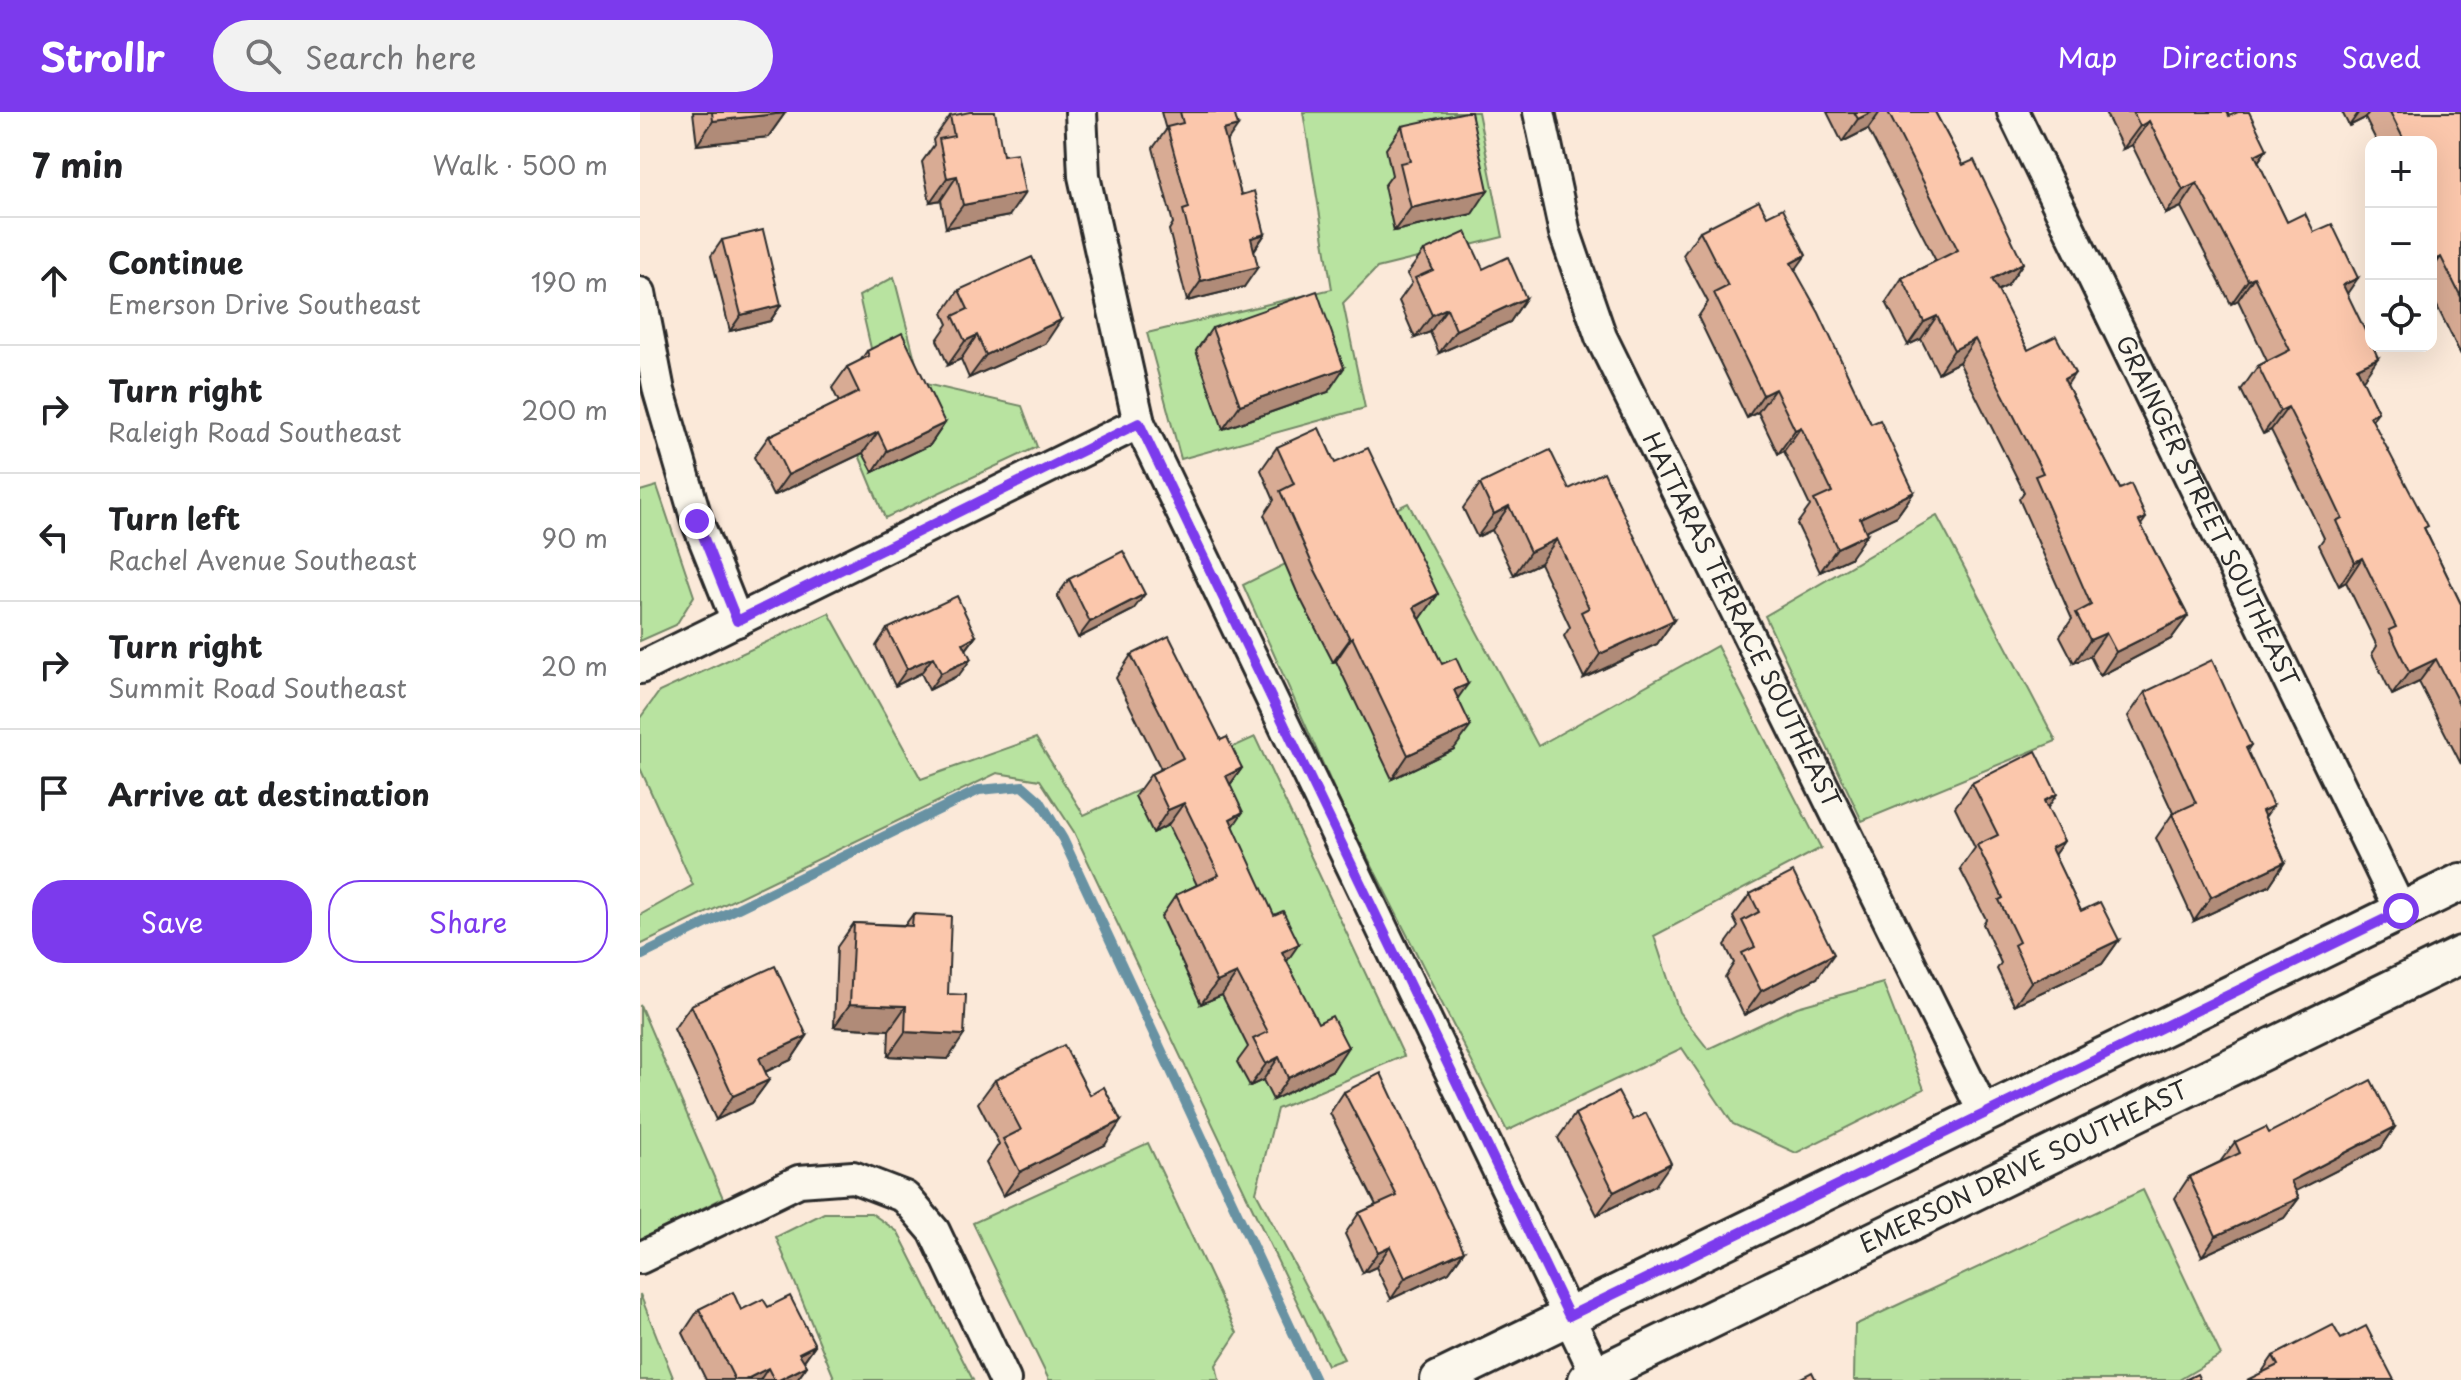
<!DOCTYPE html>
<meta charset="utf-8">
<style>
:root{--surface:#fff;--page:#f2f2f2;--text:#202124;--muted:#757577;--line:#e0e0e0;--accent:#7c3aed}
body{margin:0;font-family:"Playpen Sans",sans-serif;background:var(--page);color:var(--text)}
.controls{position:absolute;right:24px;top:24px;display:grid;overflow:hidden;border-radius:16px;box-shadow:0 8px 32px #0002}
.controls button{width:72px;height:72px;display:grid;place-items:center;padding:0;border:0;border-bottom:2px solid var(--line);background:var(--surface);color:var(--text);font:40px sans-serif}
.stop{position:absolute;width:24px;height:24px;margin:-18px;border:6px solid #7c3aed;border-radius:50%;background:#fff}
.stop.end{background:#7c3aed;border-color:#fff;box-shadow:0 2px 8px #0008}
.list{margin:0;padding:0;list-style:none}
h2{display:flex;justify-content:space-between;align-items:center;height:104px;margin:0;padding:0 32px;font-size:34px}
h2 small{font-size:26px;font-weight:400;color:var(--muted)}
.list li{display:grid;grid-template-columns:52px 1fr auto;gap:24px;align-items:center;box-sizing:border-box;height:128px;padding:0 32px;border-top:2px solid var(--line)}
.list b{display:block;font-size:30px;white-space:nowrap}
.list p{margin:0;font-size:26px;white-space:nowrap;color:var(--muted)}
.list em{font-size:26px;font-style:normal;color:var(--muted)}
.actions{display:flex;gap:16px;padding:24px 32px}
.actions a{flex:1;padding:18px 0;border:2px solid var(--accent);border-radius:32px;text-align:center;font-size:28px;color:var(--accent)}
.actions .main{background:var(--accent);color:#fff}
.icon{flex:none;width:44px;height:44px;fill:none;stroke:currentColor;stroke-width:2;stroke-linecap:round;stroke-linejoin:round}
.map{position:relative;flex:none;width:1821px;height:1268px;overflow:hidden}
header{display:flex;align-items:center;gap:48px;box-sizing:border-box;height:112px;padding:0 40px;background:var(--accent);color:#fff}
header strong{font-size:38px}
nav{display:flex;gap:44px;margin-inline-start:auto;font-size:28px}
.search{width:560px;height:72px;background:var(--page);display:flex;align-items:center;gap:20px;box-sizing:border-box;padding:0 28px;border-radius:44px;color:var(--muted);font-size:30px}
main{display:flex}
aside{flex:1;background:var(--surface)}
.map>svg:first-child{display:block}
.green{fill:#b8e3a0;stroke:#728766;stroke-width:2}
.lines{fill:none;stroke-linecap:round;stroke-linejoin:round}
.stream{stroke:#6892a3;stroke-width:10}
.minor-casing{stroke:#2b2b2b;stroke-width:36}
.tertiary-casing{stroke:#2b2b2b;stroke-width:42}
.minor{stroke:#fbf7ec;stroke-width:30}
.tertiary{stroke:#fbf7ec;stroke-width:36}
.wall{fill:#d8ab94;stroke:#2b2b2b;stroke-width:2}
.shaded-wall{fill:#b08b78;stroke:#2b2b2b;stroke-width:2}
.building{fill:#fbc7ac;stroke:#2b2b2b;stroke-width:2}
.route{stroke:#7c3aed;stroke-width:10}
.labels{text-anchor:middle;stroke-width:7;stroke-linejoin:round;paint-order:stroke}
.street-label{font-size:24px;fill:#2b2b2b;stroke:#fbf7ec}
</style>
<header>
<strong>Strollr</strong>
<div class="search"><svg class="icon" aria-label="search" viewBox="0 0 24 24"><circle cx="10" cy="10" r="6"/><path d="M15 15l6 6"/></svg>Search here</div>
<nav><a>Map</a><a>Directions</a><a>Saved</a></nav>
</header>
<main>
<aside>
<h2>7 min<small>Walk · 500 m</small></h2>
<ul class="list">
<li><svg class="icon" aria-label="ahead" viewBox="0 0 24 24"><path d="M12 20V5M6 11l6-6 6 6"/></svg><div><b>Continue</b><p>Emerson Drive Southeast</p></div><em>190 m</em></li>
<li><svg class="icon" aria-label="right" viewBox="0 0 24 24"><path d="M7 20v-9h11M14 6l5 5-5 5"/></svg><div><b>Turn right</b><p>Raleigh Road Southeast</p></div><em>200 m</em></li>
<li><svg class="icon" aria-label="left" viewBox="0 0 24 24"><path d="M17 20v-9H6M10 6l-5 5 5 5"/></svg><div><b>Turn left</b><p>Rachel Avenue Southeast</p></div><em>90 m</em></li>
<li><svg class="icon" aria-label="right" viewBox="0 0 24 24"><path d="M7 20v-9h11M14 6l5 5-5 5"/></svg><div><b>Turn right</b><p>Summit Road Southeast</p></div><em>20 m</em></li>
<li><svg class="icon" aria-label="arrive" viewBox="0 0 24 24"><path d="M6 21V4h12l-3 4 3 4H6"/></svg><div><b>Arrive at destination</b></div></li>
</ul>
<div class="actions"><a class="main">Save</a><a>Share</a></div>
</aside>
<div class="map">
<svg width="1821" height="1268" viewBox="0 0 1821 1268">
<rect width="100%" height="100%" fill="#fbe9d9"/>
<filter id="ink" filterUnits="userSpaceOnUse"><feTurbulence type="fractalNoise" baseFrequency=".0125" numOctaves="2"/><feDisplacementMap in="SourceGraphic" scale="16" xChannelSelector="R" yChannelSelector="G"/><feConvolveMatrix kernelMatrix="1 2 1 2 8 2 1 2 1" color-interpolation-filters="sRGB"/></filter>
<g filter="url(#ink)">
<g class="green">
<polygon points="663,0 838,0 863,125 737,156 703,191 725,296 541,347 507,221 692,177"/>
<polygon points="254,165 281,271 382,294 397,335 245,406 200,297 233,245 219,184"/>
<polygon points="17,374 54,484 36,513 0,529 0,379"/>
<polygon points="768,391 898,634 1077,534 1181,736 1014,824 1039,900 1068,937 1157,895 1243,871 1284,977 1156,1041 1093,1012 1042,936 867,1019 703,697 603,473"/>
<polygon points="1297,404 1416,629 1222,709 1125,504"/>
<polygon points="189,501 281,667 396,626 444,703 615,625 764,944 637,997 616,1080 704,1247 687,1253 434,720 400,668 357,661 0,833 0,803 53,773 0,656 0,606 19,580"/>
<polygon points="0,893 83,1086 0,1128"/>
<polygon points="508,1031 597,1221 576,1253 579,1268 409,1268 333,1111"/>
<polygon points="1503,1078 1581,1243 1539,1268 1214,1268 1215,1213"/>
<polygon points="184,1101 231,1101 258,1120 333,1268 195,1268 136,1125"/>
<polygon points="0,1182 34,1268 0,1268"/>
</g>
<g class="lines">
<polyline class="stream" points="0,844 339,678 383,674 400,689 423,727 675,1268"/>
<defs>
<g id="minor">
<polyline points="441,0 444,64 499,311 959,1268"/>
<path id="s1" d="M899,0l26,121 36,104 384,778"/>
<path id="s2" d="M1373,0l388,799"/>
<polyline points="0,181 19,279 57,409 97,509"/>
<polyline points="0,556 499,311"/>
<polyline points="0,1146 159,1069 213,1065 265,1085 294,1119 365,1268"/>
</g>
<g id="tertiary">
<polyline points="799,1268 1821,770"/>
<path id="s3" d="M947,1268l874,-425"/>
</g>
</defs>
<use href="#minor" class="minor-casing"/>
<use href="#tertiary" class="tertiary-casing"/>
<use href="#minor" class="minor"/>
<use href="#tertiary" class="tertiary"/>
</g>
<g class="wall">
<polygon points="53,0 144,0 145,1 128,25 57,33"/>
<polygon points="521,0 594,0 586,31 601,83 625,122 614,139 604,175 547,189 529,118 533,111 513,36 526,18"/>
<polygon points="1187,0 1295,0 1323,53 1383,151 1367,174 1357,179 1388,238 1427,273 1480,377 1506,406 1501,413 1548,504 1531,527 1460,564 1450,544 1434,551 1420,524 1432,507 1379,387 1384,380 1319,250 1298,261 1281,227 1268,233 1246,190 1262,166 1296,149 1228,17 1202,30"/>
<polygon points="1465,0 1587,0 1589,4 1627,37 1618,50 1647,110 1674,120 1707,182 1722,268 1738,300 1732,308 1821,492 1821,652 1779,570 1752,583 1732,542 1737,534 1706,470 1699,474 1679,433 1684,426 1651,358 1631,318 1623,322 1601,278 1618,254 1627,249 1598,188 1591,192 1541,95 1526,102 1492,33 1483,37"/>
<polygon points="1702,0 1821,0 1821,243 1791,182 1791,30 1737,30 1725,6 1709,14"/>
<polygon points="310,4 369,104 306,116 301,88 290,90 282,50 294,33 293,28"/>
<polygon points="762,14 832,102 754,119 744,74 752,63 746,37"/>
<polygon points="1060,119 1155,159 1231,312 1274,380 1257,404 1225,419 1210,446 1180,460 1157,412 1170,394 1144,339 1138,342 1118,300 1107,306 1058,205 1068,190 1043,143"/>
<polygon points="82,128 141,193 130,209 90,219 71,144"/>
<polygon points="784,139 843,157 886,186 870,210 799,241 790,220 775,226 759,189 772,171 767,162"/>
<polygon points="319,178 405,232 329,266 321,247 308,253 297,228 308,212 303,201"/>
<polygon points="572,216 688,280 583,317 556,239"/>
<polygon points="227,239 305,311 290,333 233,360 223,341 133,384 114,345 129,324 199,290 192,276 207,255 220,249"/>
<polygon points="637,335 695,351 798,482 780,507 818,586 814,637 752,667 696,549 693,550 657,480 624,403 634,388 621,358"/>
<polygon points="840,372 929,377 1034,508 1017,532 944,566 924,524 930,515 900,451 874,463 852,418 837,425 823,396"/>
<polygon points="429,467 493,498 438,526 417,484"/>
<polygon points="247,517 336,524 326,538 319,563 289,578 281,561 255,574 236,534"/>
<polygon points="491,543 581,628 602,656 590,673 593,714 647,849 693,958 633,988 623,968 610,974 597,950 608,935 582,883 561,892 521,805 536,783 557,773 528,713 513,721 495,684 511,662 521,657 476,566"/>
<polygon points="1505,580 1611,633 1607,639 1625,706 1645,750 1629,774 1554,809 1516,726 1533,701 1488,604"/>
<polygon points="1332,671 1407,697 1424,729 1414,743 1441,799 1479,828 1462,852 1374,893 1357,857 1361,851 1343,812 1346,807 1320,757 1335,736 1315,695"/>
<polygon points="1110,782 1177,866 1104,903 1085,865 1094,851 1085,833 1098,815 1093,805"/>
<polygon points="273,802 308,882 308,947 248,944 249,918 194,915 197,835 214,811 265,813"/>
<polygon points="51,893 167,924 151,948 125,960 129,968 112,991 76,1008 34,917"/>
<polygon points="355,968 465,1033 363,1084 346,1051 359,1032 338,991"/>
<polygon points="704,980 824,1139 809,1160 751,1187 736,1155 723,1161 705,1122 719,1101 736,1093 690,1001"/>
<polygon points="935,1002 1015,1074 957,1103 918,1026"/>
<polygon points="1755,1015 1741,1036 1656,1079 1659,1086 1644,1106 1562,1144 1535,1086 1549,1065 1580,1050 1595,1030 1629,1021"/>
<polygon points="128,1195 175,1233 164,1249 167,1254 157,1268 66,1268 43,1221 59,1197 101,1198"/>
<polygon points="1701,1227 1754,1268 1622,1260 1633,1244"/>
</g>
<g class="shaded-wall">
<polygon points="1232,0 1240,0 1228,17 1202,30 1218,7"/>
<polygon points="1719,0 1729,0 1725,6 1709,14"/>
<polygon points="145,1 128,25 57,33 73,9"/>
<polygon points="1509,9 1492,33 1483,37 1500,14"/>
<polygon points="598,14 584,34 583,18"/>
<polygon points="1627,37 1610,61 1615,43"/>
<polygon points="317,64 301,88 290,90 307,66"/>
<polygon points="1557,71 1541,95 1526,102 1543,78"/>
<polygon points="848,78 832,102 754,119 771,96"/>
<polygon points="385,81 369,104 306,116 323,93"/>
<polygon points="625,122 611,142 611,126"/>
<polygon points="1166,143 1149,167 1151,151"/>
<polygon points="1801,145 1791,159 1791,150"/>
<polygon points="1383,151 1367,174 1335,190 1352,167"/>
<polygon points="618,155 604,175 547,189 561,169"/>
<polygon points="1614,165 1598,188 1591,192 1608,168"/>
<polygon points="1718,166 1702,189 1703,173"/>
<polygon points="886,186 870,210 799,241 816,218"/>
<polygon points="141,193 130,209 90,219 101,203"/>
<polygon points="807,196 790,220 775,226 792,203"/>
<polygon points="1297,204 1281,227 1268,233 1284,210"/>
<polygon points="421,208 405,232 329,266 346,243"/>
<polygon points="337,223 321,247 308,253 325,229"/>
<polygon points="1335,227 1319,250 1298,261 1314,238"/>
<polygon points="1738,246 1722,269 1717,256"/>
<polygon points="704,256 688,280 583,317 600,293"/>
<polygon points="1435,261 1419,285 1424,267"/>
<polygon points="1135,277 1118,300 1107,306 1123,283"/>
<polygon points="1648,295 1631,318 1623,322 1640,299"/>
<polygon points="305,311 290,333 233,360 247,339"/>
<polygon points="1161,315 1144,339 1138,342 1155,318"/>
<polygon points="238,320 223,341 133,384 148,363"/>
<polygon points="1274,380 1257,404 1203,430 1220,406"/>
<polygon points="869,394 852,418 837,425 854,402"/>
<polygon points="1227,422 1210,446 1180,460 1197,436"/>
<polygon points="917,427 900,451 874,463 890,440"/>
<polygon points="1722,446 1706,470 1699,474 1715,450"/>
<polygon points="505,482 493,498 438,526 450,510"/>
<polygon points="798,482 781,506 757,518 774,495"/>
<polygon points="1548,504 1531,527 1460,564 1476,540"/>
<polygon points="1034,508 1017,532 944,566 960,542"/>
<polygon points="1466,521 1450,544 1434,551 1450,528"/>
<polygon points="336,524 324,540 323,531"/>
<polygon points="712,525 696,549 693,550 710,527"/>
<polygon points="293,545 281,561 255,574 267,557"/>
<polygon points="331,547 319,563 289,578 301,561"/>
<polygon points="1796,547 1779,570 1752,583 1769,560"/>
<polygon points="828,572 811,596 814,578"/>
<polygon points="831,614 814,637 752,667 768,643"/>
<polygon points="602,656 586,678 586,664"/>
<polygon points="1417,682 1401,706 1404,689"/>
<polygon points="544,691 528,713 513,721 528,698"/>
<polygon points="1633,694 1616,718 1622,699"/>
<polygon points="603,700 588,722 590,707"/>
<polygon points="1424,729 1407,753 1411,736"/>
<polygon points="1645,750 1629,774 1554,809 1571,785"/>
<polygon points="1479,828 1462,852 1374,893 1391,870"/>
<polygon points="659,832 643,855 642,840"/>
<polygon points="1194,842 1177,866 1104,903 1121,879"/>
<polygon points="597,861 582,883 561,892 577,870"/>
<polygon points="210,892 266,894 249,918 194,915"/>
<polygon points="265,920 324,923 308,947 248,944"/>
<polygon points="167,924 151,948 102,970 119,946"/>
<polygon points="708,935 693,958 633,988 648,966"/>
<polygon points="639,945 623,968 610,974 626,952"/>
<polygon points="129,968 112,991 76,1008 93,984"/>
<polygon points="481,1009 465,1033 363,1084 380,1060"/>
<polygon points="1755,1015 1741,1036 1636,1089 1651,1069"/>
<polygon points="1031,1051 1015,1074 957,1103 974,1080"/>
<polygon points="1659,1086 1644,1106 1562,1144 1576,1124"/>
<polygon points="750,1134 736,1155 723,1161 738,1140"/>
<polygon points="824,1139 809,1160 751,1187 765,1166"/>
<polygon points="175,1233 158,1257 159,1241"/>
<polygon points="167,1254 157,1268 139,1268"/>
<polygon points="128,1256 120,1268 105,1268"/>
</g>
<g class="building">
<polygon points="72,0 144,0 145,1 73,9"/>
<polygon points="330,0 355,0 363,43 377,41 385,81 323,93 317,64 307,66 299,27 314,24 310,4"/>
<polygon points="540,0 594,0 598,14 583,18 601,83 614,79 625,122 611,126 618,155 561,169 543,98 549,96 527,15 543,11"/>
<polygon points="826,0 831,0 848,78 771,96 760,51 770,49 762,14"/>
<polygon points="1214,0 1232,0 1218,7"/>
<polygon points="1248,0 1295,0 1323,53 1334,48 1383,151 1352,167 1388,238 1416,224 1435,261 1424,267 1480,377 1491,372 1506,406 1499,409 1548,504 1476,540 1466,521 1450,528 1436,501 1451,493 1395,364 1403,361 1335,227 1314,238 1297,204 1284,210 1262,166 1318,138"/>
<polygon points="1493,0 1587,0 1589,4 1598,0 1609,0 1627,37 1615,43 1647,110 1665,101 1674,120 1692,112 1718,166 1703,173 1731,231 1731,234 1733,234 1738,246 1717,256 1738,300 1730,304 1788,414 1784,416 1821,492 1821,596 1796,547 1769,560 1749,518 1756,515 1722,446 1715,450 1696,409 1702,406 1668,334 1648,295 1640,299 1618,254 1650,238 1614,165 1608,168 1557,71 1543,78 1509,9 1500,14"/>
<polygon points="1750,0 1821,0 1821,185 1801,145 1791,150 1791,30 1765,30"/>
<polygon points="1119,89 1127,104 1143,96 1166,143 1151,151 1179,201 1231,312 1240,308 1274,380 1220,406 1227,422 1197,436 1174,388 1192,380 1161,315 1155,318 1135,277 1123,283 1074,181 1088,174 1060,119"/>
<polygon points="123,118 141,193 101,203 82,128"/>
<polygon points="826,120 843,157 868,145 886,186 816,218 807,196 792,203 775,166 793,158 784,139"/>
<polygon points="392,145 421,208 346,243 337,223 325,229 313,204 328,197 319,178"/>
<polygon points="677,179 704,256 600,293 572,216"/>
<polygon points="262,221 305,311 247,339 238,320 148,363 129,324 219,280 207,255 229,244 227,239"/>
<polygon points="679,316 695,351 728,336 798,482 774,495 802,552 816,546 828,572 814,578 831,614 768,643 712,525 710,527 674,456 640,379 654,372 637,335"/>
<polygon points="910,338 929,377 964,360 1034,508 960,542 941,500 949,496 917,427 890,440 869,394 854,402 840,372"/>
<polygon points="483,439 505,482 450,510 429,467"/>
<polygon points="317,484 336,524 323,531 331,547 301,561 293,545 267,557 247,517"/>
<polygon points="529,524 581,628 587,625 602,656 586,664 603,700 590,707 634,803 643,799 659,832 642,840 678,911 692,904 708,935 648,966 639,945 626,952 613,927 628,920 597,861 577,870 536,783 579,763 544,691 528,698 511,662 543,646 491,543"/>
<polygon points="1572,548 1611,633 1606,636 1633,694 1622,699 1645,750 1571,785 1532,702 1556,691 1505,580"/>
<polygon points="1396,639 1417,682 1404,689 1424,729 1411,736 1441,799 1460,790 1479,828 1391,870 1374,833 1379,830 1359,788 1363,786 1337,733 1358,723 1332,671"/>
<polygon points="1153,760 1194,842 1121,879 1102,841 1115,835 1102,809 1119,800 1110,782"/>
<polygon points="273,802 311,804 308,882 326,883 324,923 265,920 266,894 210,892 214,811 272,814"/>
<polygon points="135,854 167,924 119,946 129,968 93,984 51,893"/>
<polygon points="424,933 450,983 464,975 481,1009 380,1060 363,1027 381,1018 355,968"/>
<polygon points="741,961 824,1139 765,1166 750,1134 738,1140 719,1101 757,1084 704,980"/>
<polygon points="1731,968 1755,1015 1651,1069 1659,1086 1576,1124 1549,1065 1600,1041 1595,1030 1626,1015 1629,1021"/>
<polygon points="978,980 993,1008 1006,1001 1031,1051 974,1080 935,1002"/>
<polygon points="93,1180 101,1198 123,1187 128,1195 150,1184 175,1233 159,1241 167,1254 139,1268 134,1268 128,1256 105,1268 95,1268 59,1197"/>
<polygon points="1693,1213 1701,1227 1726,1214 1754,1268 1607,1268 1638,1253 1633,1244"/>
<polygon points="1172,1260 1176,1268 1157,1268"/>
<polygon points="1557,1262 1560,1268 1545,1268"/>
</g>
</g>
<g class="lines" filter="url(#ink)">
<polyline class="route" points="57,409 97,509 499,311 929,1204 1761,799"/>
</g>
<g class="labels">
<g class="street-label">
<text dy="8" stroke="none"><textPath href="#s2" startOffset="444">GRAINGER STREET SOUTHEAST</textPath></text>
<text dy="8" stroke="none"><textPath href="#s1" startOffset="550">HATTARAS TERRACE SOUTHEAST</textPath></text>
<text dy="8" stroke="none"><textPath href="#s3" startOffset="486">EMERSON DRIVE SOUTHEAST</textPath></text>
</g>
</g>
</svg>
<div class="controls">
<button>+</button>
<button>−</button>
<button><svg class="icon" aria-label="locate" viewBox="0 0 24 24"><circle cx="12" cy="12" r="6"/><path d="M12 2v4M12 18v4M2 12h4M18 12h4"/></svg></button>
</div>
<div class="stop" style="left:1761px;top:799px"></div>
<div class="stop end" style="left:57px;top:409px"></div>
</div>
</main>
